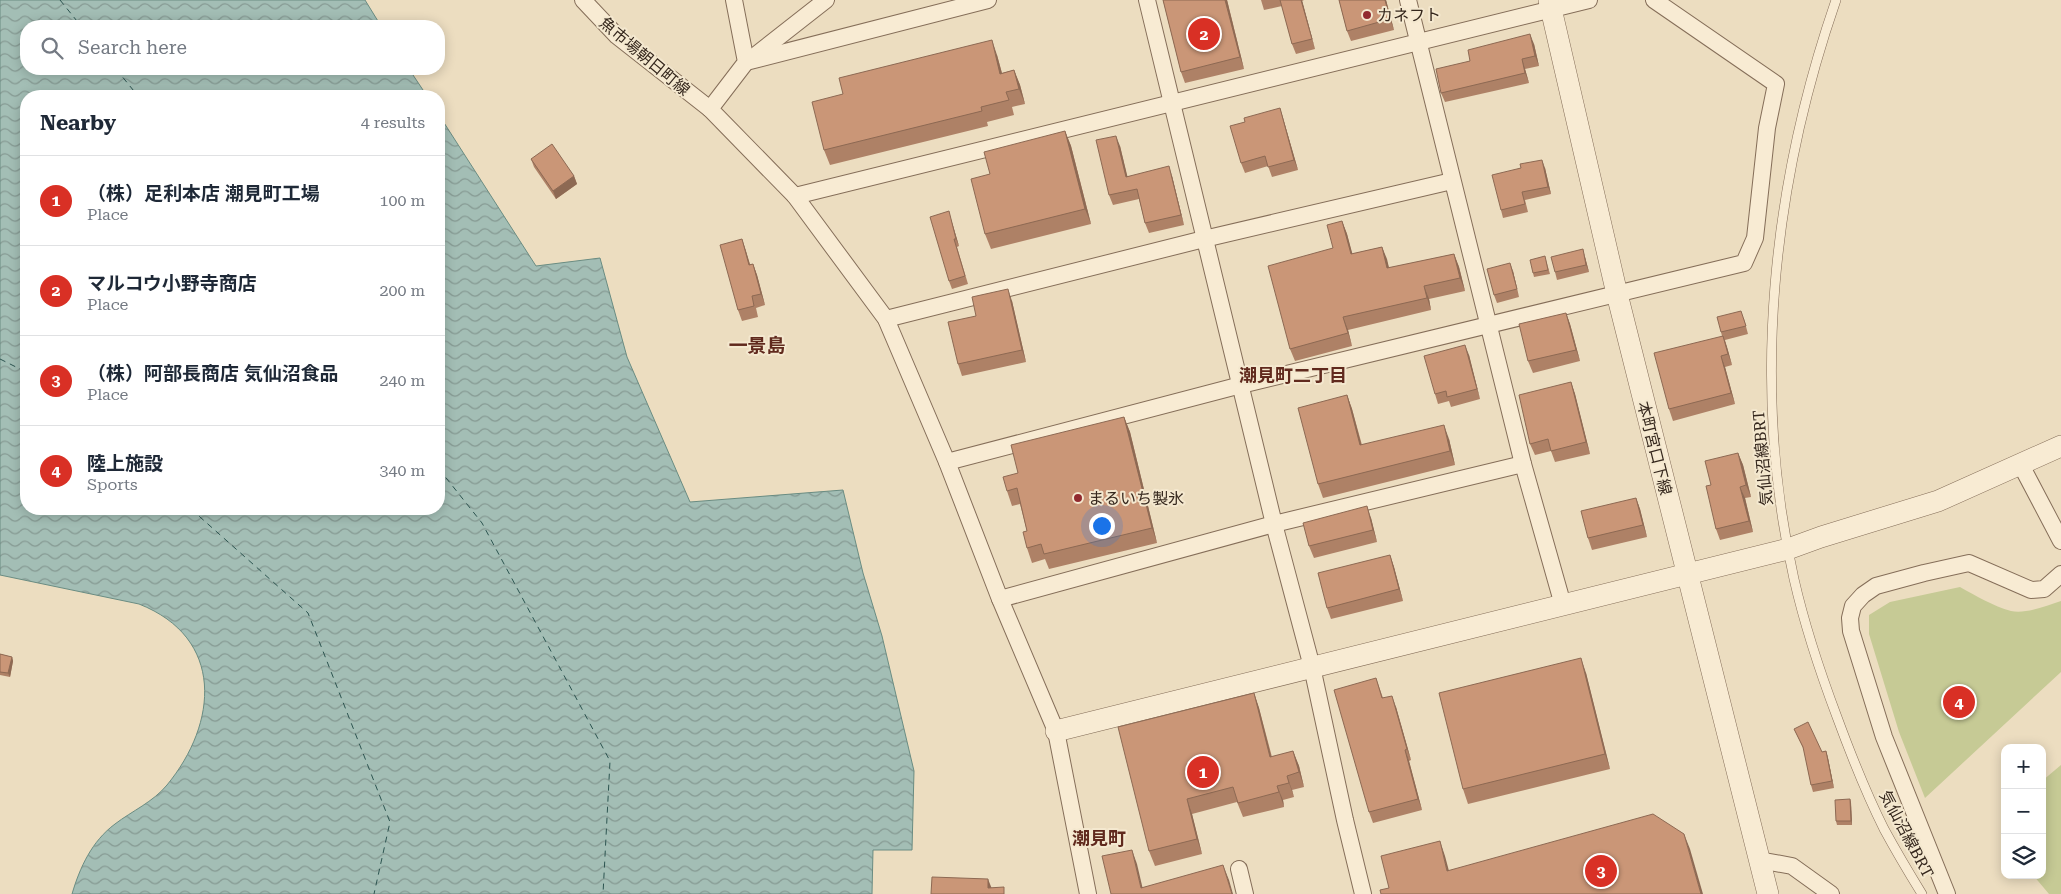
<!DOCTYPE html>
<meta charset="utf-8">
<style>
:root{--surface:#fff;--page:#f6f6f7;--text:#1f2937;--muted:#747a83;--line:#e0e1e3;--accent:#d93025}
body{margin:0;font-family:"Roboto Serif","Noto Sans JP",serif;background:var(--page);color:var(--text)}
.controls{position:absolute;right:15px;bottom:15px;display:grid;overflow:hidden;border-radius:10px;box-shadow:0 2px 12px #0003}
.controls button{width:45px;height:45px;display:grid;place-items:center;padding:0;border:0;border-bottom:1px solid var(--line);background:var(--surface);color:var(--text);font:25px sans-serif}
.you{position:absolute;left:1101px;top:525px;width:18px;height:18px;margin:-12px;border:4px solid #fff;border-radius:50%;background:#1a73e8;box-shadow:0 0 0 8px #1a73e833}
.badge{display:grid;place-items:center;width:32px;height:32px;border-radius:50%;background:var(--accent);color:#fff;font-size:16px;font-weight:700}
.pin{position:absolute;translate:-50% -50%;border:2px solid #fff;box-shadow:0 1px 5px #0006}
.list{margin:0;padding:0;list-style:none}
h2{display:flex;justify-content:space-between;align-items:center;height:65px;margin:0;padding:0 20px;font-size:21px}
h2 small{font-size:16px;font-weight:400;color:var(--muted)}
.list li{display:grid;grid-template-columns:32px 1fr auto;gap:15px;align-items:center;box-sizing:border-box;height:90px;padding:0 20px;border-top:1px solid var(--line)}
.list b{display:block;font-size:19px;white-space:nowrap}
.list p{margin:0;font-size:16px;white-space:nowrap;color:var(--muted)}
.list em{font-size:16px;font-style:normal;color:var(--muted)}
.icon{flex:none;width:28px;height:28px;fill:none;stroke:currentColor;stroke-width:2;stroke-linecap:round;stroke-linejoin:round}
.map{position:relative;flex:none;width:2061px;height:894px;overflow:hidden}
.search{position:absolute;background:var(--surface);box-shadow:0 2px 12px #0003;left:20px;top:20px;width:425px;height:55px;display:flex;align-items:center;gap:12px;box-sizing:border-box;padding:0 18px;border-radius:20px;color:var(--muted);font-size:19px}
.panel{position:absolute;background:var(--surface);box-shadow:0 2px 12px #0003;left:20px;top:90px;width:425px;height:425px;border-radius:20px}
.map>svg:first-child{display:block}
.pitch{fill:#c6ca95}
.water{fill:url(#water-waves);stroke:#6a8c82}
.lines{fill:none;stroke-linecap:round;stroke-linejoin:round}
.ferry{stroke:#2c5450;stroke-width:1;stroke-dasharray:6 5;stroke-linecap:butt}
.service-casing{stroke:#856e59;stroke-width:10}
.minor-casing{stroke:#856e59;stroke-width:18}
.tertiary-casing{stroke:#856e59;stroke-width:22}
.service{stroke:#f8ebd3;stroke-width:9}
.minor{stroke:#f8ebd3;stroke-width:16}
.tertiary{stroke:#f8ebd3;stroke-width:21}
.wall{fill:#ae8166}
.shaded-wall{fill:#8d6953}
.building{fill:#ca9677;stroke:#8d6953}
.poi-dot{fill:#922a2f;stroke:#f4e8cf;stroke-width:2}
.labels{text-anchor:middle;stroke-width:4;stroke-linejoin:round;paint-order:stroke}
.poi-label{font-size:16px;fill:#35271d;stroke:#f4e8cf;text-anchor:start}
.street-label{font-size:16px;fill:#35271d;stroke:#f4e8cf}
.neighbourhood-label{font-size:18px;font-weight:bold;fill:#60291d;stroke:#f4e8cf}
.quarter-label{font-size:19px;font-weight:bold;fill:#60291d;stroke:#f4e8cf}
</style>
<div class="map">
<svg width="2061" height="894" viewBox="0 0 2061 894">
<defs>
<pattern id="water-waves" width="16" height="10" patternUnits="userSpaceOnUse" patternTransform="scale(1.25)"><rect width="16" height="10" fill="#a3beb5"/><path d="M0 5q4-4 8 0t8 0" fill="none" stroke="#869a93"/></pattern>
</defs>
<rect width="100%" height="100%" fill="#ecddc0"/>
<g class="pitch">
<path d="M1960,587c16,9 33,19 51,24 15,3 35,-5 50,-10v71l-136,126 -26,-66 -30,-98v-19l21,-13z"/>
<polygon points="2061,765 2061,894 2049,894 2033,875 2042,875 2042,781"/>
</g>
<path class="water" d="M0,0h365l16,26h-355v43h383l18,27h-401v413h413v-394l97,151 64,-8 27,99 63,145 153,-12 20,83 19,63 32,135 -2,79h-39l-1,44h-800c8,-27 20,-53 43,-70 17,-13 38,-22 52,-39 51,-62 58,-147 -28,-181l-139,-29z"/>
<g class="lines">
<g class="ferry">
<polyline points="60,0 81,26"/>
<polyline points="116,69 138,96"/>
<polyline points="0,359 26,372"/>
<polyline points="439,469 482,523 610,761 603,894"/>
<polyline points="191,509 308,613 390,822 374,894"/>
</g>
<defs>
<path id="service" d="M1836,0c-64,185 -85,387 -42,579 11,48 26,93 43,138 14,38 29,76 47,112 12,22 25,44 38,65"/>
<g id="minor">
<polyline points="583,0 617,36 710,109"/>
<polyline points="734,0 746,62 710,109 795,196 886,319 947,462 1000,599 1056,731 1088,894"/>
<polyline points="1147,0 1274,524 1312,667 1345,820 1363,894"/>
<polyline points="1408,0 1523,464 1563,605"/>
<polyline points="752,58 826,0"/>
<polyline points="746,62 988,0"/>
<polyline points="795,196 1589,0"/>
<polyline points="886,319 1204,239 1452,181"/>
<polyline points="947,462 1241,385 1744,263 1755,238 1767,128 1776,84 1654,0"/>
<polyline points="2020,463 2061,541"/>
<polyline points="1000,599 1274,524 1523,464"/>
<polyline points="1759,860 1792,866 1831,894"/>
<polyline points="1239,869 1245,894"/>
<polyline points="1947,894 1884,737 1851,631 1850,618 1853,606 1863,595 1876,586 1924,573 1969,563 2031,590 2044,589 2061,574"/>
</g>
<g id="tertiary">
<polyline points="1549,0 1617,294 1768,894"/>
<polyline points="1056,731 1788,549 1821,537 1938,501 2061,446"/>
</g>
</defs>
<use href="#service" class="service-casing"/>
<use href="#minor" class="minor-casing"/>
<use href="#tertiary" class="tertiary-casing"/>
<use href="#service" class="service"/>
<use href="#minor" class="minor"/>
<use href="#tertiary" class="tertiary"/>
</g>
<g class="wall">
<polygon points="1163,0 1227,0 1244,69 1185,83 1181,72"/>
<polygon points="1261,0 1304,0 1302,1 1315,49 1296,54 1292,44 1282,6 1264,10"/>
<polygon points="1339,0 1386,0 1394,30 1351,41 1347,31"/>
<polygon points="1534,44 1539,66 1525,69 1529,83 1445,102 1441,93 1470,61"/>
<polygon points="997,55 1002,73 1014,70 1020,85 1025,104 1012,107 1014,115 987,122 988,126 830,165 824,150"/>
<polygon points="1280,108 1283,118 1298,170 1272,177 1268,166 1245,173 1241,163 1245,122"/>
<polygon points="1065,131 1071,146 1091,224 991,249 985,234 990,174"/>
<polygon points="1120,146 1127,176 1172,176 1184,225 1149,233 1145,223 1139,199 1113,205 1109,195"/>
<polygon points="531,159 574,176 577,184 556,199 534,167"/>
<polygon points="1545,168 1551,194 1525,200 1528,212 1503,218 1501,210"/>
<polygon points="951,219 959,246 957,247 968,284 952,289 949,281"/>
<polygon points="1342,221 1347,234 1352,254 1382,247 1389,268 1454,254 1459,267 1465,291 1429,299 1431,310 1348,330 1352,346 1295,361 1290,349 1333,248"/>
<polygon points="742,239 750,264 753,264 757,275 765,305 756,308 758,317 742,321 738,310"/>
<polygon points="1585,257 1589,272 1557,280 1555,272"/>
<polygon points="1546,260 1550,274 1534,277 1533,273"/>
<polygon points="1513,271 1519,297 1497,303 1494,295"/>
<polygon points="1012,301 1026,362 962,376 958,364 976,316"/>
<polygon points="1566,313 1570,324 1580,361 1533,373 1528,361"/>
<polygon points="1744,319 1748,334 1725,340 1732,365 1725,367 1735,404 1673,421 1669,409 1722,336 1721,332"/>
<polygon points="1469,355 1480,399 1451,407 1449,401 1438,404 1435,394"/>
<polygon points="1571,382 1575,394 1590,454 1555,462 1551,451 1535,455 1530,444"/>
<polygon points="1347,395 1352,409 1362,445 1449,439 1455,465 1323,498 1318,484"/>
<polygon points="1124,417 1130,432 1157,543 1049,569 1045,559 1032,563 1027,548 1027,531 1020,504 1012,506 1007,491 1018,473"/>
<polygon points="1738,453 1743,465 1751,497 1745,498 1753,532 1720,540 1716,529 1711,485"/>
<polygon points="1636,498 1640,509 1647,537 1592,550 1588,538"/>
<polygon points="1371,518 1377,542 1314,558 1309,546"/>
<polygon points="1390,555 1394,567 1403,601 1331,619 1327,608"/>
<polygon points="0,654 12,657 13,661 10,677 0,675"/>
<polygon points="1586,673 1610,769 1468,804 1463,789"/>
<polygon points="1376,678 1383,698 1396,707 1411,760 1409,761 1422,810 1373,823 1369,812"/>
<polygon points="1254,693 1259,708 1272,757 1293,751 1299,766 1304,787 1292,790 1294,797 1283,800 1284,807 1243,817 1237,802 1192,814 1202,854 1155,866 1149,851"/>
<polygon points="1794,729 1822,752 1826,751 1828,758 1834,788 1813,792 1811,785 1804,750"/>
<polygon points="1850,799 1851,803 1852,825 1837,825 1836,821"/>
</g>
<g class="shaded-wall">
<polygon points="1225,0 1227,0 1244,69 1240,57"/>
<polygon points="1301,0 1302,0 1315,49 1312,39"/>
<polygon points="1385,0 1386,0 1394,30 1390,19"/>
<polygon points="1530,34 1534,44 1539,66 1535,56"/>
<polygon points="992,40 997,55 1006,89 1000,74"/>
<polygon points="1522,59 1525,69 1529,83 1525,73"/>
<polygon points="1014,70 1020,85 1025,104 1019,89"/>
<polygon points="1280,108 1283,118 1298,170 1294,160"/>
<polygon points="1065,131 1071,146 1091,224 1085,209"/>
<polygon points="1116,136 1120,146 1130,187 1126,177"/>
<polygon points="1542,160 1545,168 1551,194 1548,187"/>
<polygon points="1169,166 1172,176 1184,225 1181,215"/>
<polygon points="574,176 577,184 556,199 553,191"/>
<polygon points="949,211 951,219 959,246 956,239"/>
<polygon points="1342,221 1347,234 1356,267 1351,254"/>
<polygon points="742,239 746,251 753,276 749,265"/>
<polygon points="1382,247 1387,259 1392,281 1387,268"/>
<polygon points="1583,249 1585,257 1589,272 1586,265"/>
<polygon points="1454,254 1459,267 1465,291 1460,278"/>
<polygon points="1510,263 1513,271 1519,297 1517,289"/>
<polygon points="753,264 757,275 765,305 761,294"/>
<polygon points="1424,286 1429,299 1431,310 1427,298"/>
<polygon points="1008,289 1012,301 1026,362 1022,350"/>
<polygon points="1566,313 1570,324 1580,361 1576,350"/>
<polygon points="1343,317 1348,330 1352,346 1348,333"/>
<polygon points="1723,336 1727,347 1732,365 1728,354"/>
<polygon points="1465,345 1469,355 1480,399 1477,389"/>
<polygon points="1721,356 1725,367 1735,404 1731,393"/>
<polygon points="1571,382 1575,394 1590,454 1586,442"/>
<polygon points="1347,395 1352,409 1365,459 1360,445"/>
<polygon points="1124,417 1130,432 1157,543 1152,528"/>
<polygon points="1444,425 1449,439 1455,465 1450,451"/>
<polygon points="1738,453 1743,465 1751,497 1746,485"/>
<polygon points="1740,487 1745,498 1753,532 1749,521"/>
<polygon points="1636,498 1640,509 1647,537 1643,525"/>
<polygon points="1367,506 1371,518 1377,542 1373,530"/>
<polygon points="1390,555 1394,567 1403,601 1399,589"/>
<polygon points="12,657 13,661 10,677 8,673"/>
<polygon points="1581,658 1586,673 1610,769 1605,754"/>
<polygon points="1254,693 1259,708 1275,772 1270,757"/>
<polygon points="1392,696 1396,707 1411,760 1407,749"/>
<polygon points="1405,750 1409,761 1422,810 1418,799"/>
<polygon points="1293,751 1299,766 1304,787 1299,772"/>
<polygon points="1826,751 1828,758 1834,788 1832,781"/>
<polygon points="1287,776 1292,790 1294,797 1289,783"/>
<polygon points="1277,786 1283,800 1284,807"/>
<polygon points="1187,799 1192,814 1202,854 1197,839"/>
<polygon points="1850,799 1851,803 1852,825 1851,821"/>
<polygon points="1684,834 1690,849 1703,894 1701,894"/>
<polygon points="1440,841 1445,856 1453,886 1447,871"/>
<polygon points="1132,850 1137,864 1144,894 1141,888"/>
<polygon points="1223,865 1229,880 1233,894 1232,894"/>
<polygon points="988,879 994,894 988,888"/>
</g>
<g class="building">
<polygon points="1163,0 1225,0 1240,57 1181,72"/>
<polygon points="1280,0 1301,0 1312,39 1292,44"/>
<polygon points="1339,0 1385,0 1390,19 1347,31"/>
<polygon points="1530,34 1535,56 1522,59 1525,73 1441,93 1436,69 1470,61 1468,50"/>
<polygon points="992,40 1000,74 1014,70 1019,89 1006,92 1009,100 981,107 982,111 824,150 812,102 843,94 839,78"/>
<polygon points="1280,108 1294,160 1268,167 1265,156 1241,163 1230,126 1245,122 1244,118"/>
<polygon points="1065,131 1085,209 985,234 971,179 990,174 984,152"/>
<polygon points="1116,136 1126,177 1169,166 1181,215 1145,223 1137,189 1109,195 1096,140"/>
<polygon points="552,144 574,176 553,191 531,159"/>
<polygon points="1542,160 1548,187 1522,192 1525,204 1501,210 1492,175 1521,168 1520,164"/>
<polygon points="949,211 956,239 954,239 965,276 949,281 930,217"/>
<polygon points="1342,221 1351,254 1382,247 1387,268 1454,254 1460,278 1424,286 1427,298 1343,317 1348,333 1290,349 1268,266 1333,248 1327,225"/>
<polygon points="742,239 749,265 753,264 761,294 752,296 754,306 738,310 720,245"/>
<polygon points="1583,249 1586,265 1555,272 1551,257"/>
<polygon points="1545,256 1548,270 1533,273 1530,260"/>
<polygon points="1510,263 1517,289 1494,295 1487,269"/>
<polygon points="1008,289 1022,350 958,364 948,322 976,316 972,297"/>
<polygon points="1741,311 1746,326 1721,332 1717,317"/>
<polygon points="1566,313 1576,350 1528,361 1519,324"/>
<polygon points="1723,336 1728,354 1721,356 1731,393 1669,409 1654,353"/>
<polygon points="1465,345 1477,389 1447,397 1446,391 1435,394 1424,356"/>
<polygon points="1571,382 1586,442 1551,451 1548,439 1530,444 1519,395"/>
<polygon points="1347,395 1360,445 1444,425 1450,451 1318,484 1298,408"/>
<polygon points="1124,417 1152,528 1044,554 1041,544 1027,548 1023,532 1027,531 1017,488 1007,491 1003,477 1018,473 1011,445"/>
<polygon points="1738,453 1746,485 1740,487 1749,521 1716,529 1706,486 1711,485 1705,461"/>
<polygon points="1636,498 1643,525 1588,538 1581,511"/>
<polygon points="1367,506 1373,530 1309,546 1303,523"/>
<polygon points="1390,555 1399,589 1327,608 1318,573"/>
<polygon points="0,654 12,657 8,673 0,672"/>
<polygon points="1581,658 1605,754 1463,789 1439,693"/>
<polygon points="1376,678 1382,698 1392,696 1407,749 1405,750 1418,799 1369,812 1334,690"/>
<polygon points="1254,693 1270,757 1293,751 1299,772 1287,776 1289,783 1277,786 1279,792 1238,803 1233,787 1187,799 1197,839 1149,851 1118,727"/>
<polygon points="1808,722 1822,752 1826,751 1832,781 1811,785 1803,747 1794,729"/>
<polygon points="1850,799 1851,821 1836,821 1835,800"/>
<polygon points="1653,814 1684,834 1701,894 1381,894 1380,890 1389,888 1381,856 1440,841 1447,871"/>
<polygon points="1132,850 1141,888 1223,865 1232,894 1111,894 1102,856"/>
<polygon points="932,877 988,879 988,888 1004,887 1004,894 931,894"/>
</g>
<g class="poi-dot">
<circle cx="1367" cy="15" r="5"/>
<circle cx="1078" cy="498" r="5"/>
</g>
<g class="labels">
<g class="poi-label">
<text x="1377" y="21">カネフト</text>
<text x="1088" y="504">まるいち製氷</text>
</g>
<g class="street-label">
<text transform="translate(645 56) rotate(40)" y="6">魚市場朝日町線</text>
<text transform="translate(1655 448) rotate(76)" y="6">本町宮口下線</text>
<text transform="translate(1762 458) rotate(-95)" y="6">気仙沼線BRT</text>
<text transform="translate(1907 834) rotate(62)" y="6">気仙沼線BRT</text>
</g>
<g class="neighbourhood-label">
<text x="1293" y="382">潮見町二丁目</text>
<text x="1099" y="845">潮見町</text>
</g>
<g class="quarter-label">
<text x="757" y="352">一景島</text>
</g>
</g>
</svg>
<div class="controls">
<button>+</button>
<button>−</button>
<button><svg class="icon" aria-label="layers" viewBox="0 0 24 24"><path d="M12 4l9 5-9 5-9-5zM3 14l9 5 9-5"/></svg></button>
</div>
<div class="you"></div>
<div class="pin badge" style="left:1203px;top:772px">1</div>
<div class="pin badge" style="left:1204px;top:34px">2</div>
<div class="pin badge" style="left:1601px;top:871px">3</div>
<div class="pin badge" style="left:1959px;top:702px">4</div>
<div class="search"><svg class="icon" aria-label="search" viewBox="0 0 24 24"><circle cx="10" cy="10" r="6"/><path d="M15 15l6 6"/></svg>Search here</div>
<section class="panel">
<h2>Nearby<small>4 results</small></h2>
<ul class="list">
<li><span class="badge">1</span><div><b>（株）足利本店 潮見町工場</b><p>Place</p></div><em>100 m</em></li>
<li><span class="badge">2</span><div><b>マルコウ小野寺商店</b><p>Place</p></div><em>200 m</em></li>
<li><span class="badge">3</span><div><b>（株）阿部長商店 気仙沼食品</b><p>Place</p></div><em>240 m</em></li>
<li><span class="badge">4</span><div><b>陸上施設</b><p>Sports</p></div><em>340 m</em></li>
</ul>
</section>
</div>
